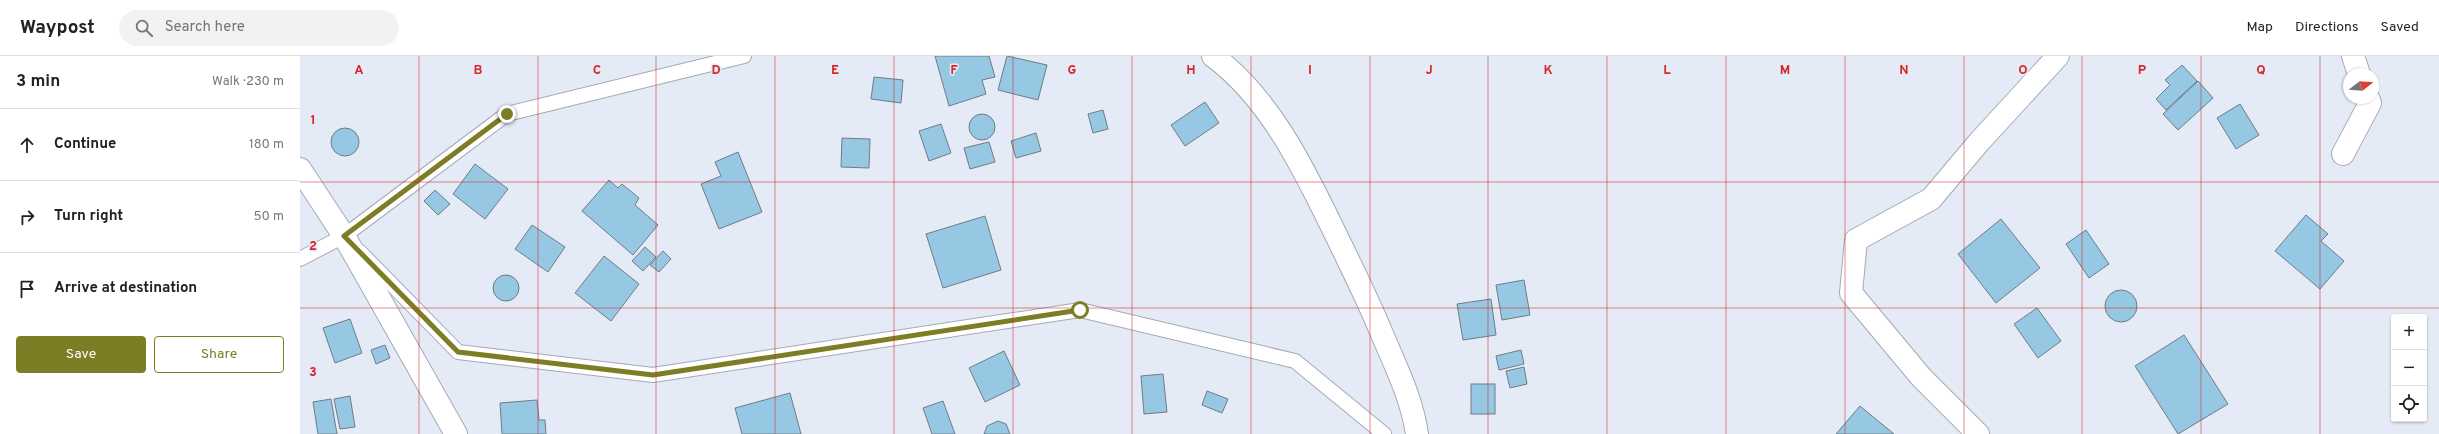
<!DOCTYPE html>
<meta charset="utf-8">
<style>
:root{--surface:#fff;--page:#f2f2f2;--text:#222;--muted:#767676;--line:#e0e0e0;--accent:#7c7d25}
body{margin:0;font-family:Overpass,sans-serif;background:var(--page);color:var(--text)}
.controls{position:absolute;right:12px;bottom:12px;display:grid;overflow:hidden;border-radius:4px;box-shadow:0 1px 3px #0004}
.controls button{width:36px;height:36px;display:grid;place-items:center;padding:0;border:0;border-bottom:1px solid var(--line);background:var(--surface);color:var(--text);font:20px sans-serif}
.compass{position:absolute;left:2043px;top:12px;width:36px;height:36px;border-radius:50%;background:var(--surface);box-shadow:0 1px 3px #0004;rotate:73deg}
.stop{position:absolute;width:12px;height:12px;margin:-9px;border:3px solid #7c7d25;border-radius:50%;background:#fff}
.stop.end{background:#7c7d25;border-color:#fff;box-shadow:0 1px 4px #0008}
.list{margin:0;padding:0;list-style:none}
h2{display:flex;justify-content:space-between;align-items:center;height:52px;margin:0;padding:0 16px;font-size:17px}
h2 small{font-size:13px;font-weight:400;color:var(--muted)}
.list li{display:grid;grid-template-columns:26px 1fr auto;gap:12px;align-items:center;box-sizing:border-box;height:72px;padding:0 16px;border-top:1px solid var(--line)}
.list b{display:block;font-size:15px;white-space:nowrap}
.list em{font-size:13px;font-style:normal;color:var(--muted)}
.actions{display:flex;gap:8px;padding:12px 16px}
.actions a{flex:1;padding:9px 0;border:1px solid var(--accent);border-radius:4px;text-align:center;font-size:14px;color:var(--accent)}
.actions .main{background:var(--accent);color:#fff}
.icon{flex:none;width:22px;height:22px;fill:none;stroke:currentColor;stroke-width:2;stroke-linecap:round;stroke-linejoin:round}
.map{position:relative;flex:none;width:2139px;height:378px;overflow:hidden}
header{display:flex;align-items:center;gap:24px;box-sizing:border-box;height:56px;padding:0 20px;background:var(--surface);border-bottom:1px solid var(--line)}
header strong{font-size:19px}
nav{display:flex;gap:22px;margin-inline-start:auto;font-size:14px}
.search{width:280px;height:36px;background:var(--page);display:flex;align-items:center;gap:10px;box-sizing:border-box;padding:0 14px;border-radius:22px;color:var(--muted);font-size:15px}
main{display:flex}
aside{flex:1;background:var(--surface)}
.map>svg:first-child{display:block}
.building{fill:#96c8e4;stroke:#707c83}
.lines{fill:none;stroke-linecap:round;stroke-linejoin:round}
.lane-casing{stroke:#a4aab5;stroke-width:16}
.street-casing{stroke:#a4aab5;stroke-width:24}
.lane{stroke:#fff;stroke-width:14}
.street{stroke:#fff;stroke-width:22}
.route{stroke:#7c7d25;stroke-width:5}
.grid{fill:none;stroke:#d62828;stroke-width:1;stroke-opacity:0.55}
.grid-label{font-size:13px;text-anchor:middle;font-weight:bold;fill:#d62828;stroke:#e4eaf6;stroke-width:3;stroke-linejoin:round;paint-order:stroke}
</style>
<header>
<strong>Waypost</strong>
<div class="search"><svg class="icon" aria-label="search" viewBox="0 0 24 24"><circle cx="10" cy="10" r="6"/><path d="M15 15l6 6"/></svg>Search here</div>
<nav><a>Map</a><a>Directions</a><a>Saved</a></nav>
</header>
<main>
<aside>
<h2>3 min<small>Walk · 230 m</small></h2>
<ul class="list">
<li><svg class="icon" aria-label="ahead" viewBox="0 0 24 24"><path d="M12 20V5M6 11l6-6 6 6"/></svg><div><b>Continue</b></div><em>180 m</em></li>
<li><svg class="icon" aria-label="right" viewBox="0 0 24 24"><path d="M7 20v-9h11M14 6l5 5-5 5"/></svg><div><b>Turn right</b></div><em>50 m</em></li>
<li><svg class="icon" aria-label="arrive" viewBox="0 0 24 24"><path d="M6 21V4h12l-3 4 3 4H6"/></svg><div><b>Arrive at destination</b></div></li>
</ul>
<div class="actions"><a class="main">Save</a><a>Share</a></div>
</aside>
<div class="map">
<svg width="2139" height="378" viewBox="0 0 2139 378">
<rect width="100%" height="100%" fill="#e4eaf6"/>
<g class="building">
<polygon points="635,0 689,0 695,21 682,24 686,38 649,50"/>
<polygon points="707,0 747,9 738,44 698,34"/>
<polygon points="1882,9 1897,25 1866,54 1856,43 1870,29 1865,24"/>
<polygon points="574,21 603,24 601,47 571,43"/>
<polygon points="1898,25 1913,42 1878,74 1863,58"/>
<polygon points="905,46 919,67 885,90 871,69"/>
<polygon points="1940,48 1959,79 1936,93 1917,62"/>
<polygon points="803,54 808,73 793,77 788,58"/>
<circle cx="682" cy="71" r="13"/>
<polygon points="641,68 651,97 629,105 619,75"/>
<circle cx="45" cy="86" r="14"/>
<polygon points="736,77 741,95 716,102 711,85"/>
<polygon points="542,82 570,83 569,112 541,111"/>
<polygon points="689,86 695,106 670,113 664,92"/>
<polygon points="438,96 462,156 419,173 401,128 421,120 415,106"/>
<polygon points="175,108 208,133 185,163 153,138"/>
<polygon points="309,124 318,132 322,128 339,142 335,149 358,169 333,199 282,155"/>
<polygon points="135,134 150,148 138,159 124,145"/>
<polygon points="2006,159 2028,178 2021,185 2044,205 2020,233 1975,195"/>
<polygon points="685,160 701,214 643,232 626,178"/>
<polygon points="1701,163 1740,212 1696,247 1658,198"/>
<polygon points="232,169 265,191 248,216 215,193"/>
<polygon points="1786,174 1809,208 1789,222 1766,188"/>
<polygon points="345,191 356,201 343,215 332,205"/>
<polygon points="363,195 371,203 359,216 350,209"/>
<polygon points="304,200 339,228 311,265 275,237"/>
<circle cx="206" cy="232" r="13"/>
<polygon points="1224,224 1230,259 1202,264 1196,229"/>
<circle cx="1821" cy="250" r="16"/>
<polygon points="1191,243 1196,279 1163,284 1157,248"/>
<polygon points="1737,252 1761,285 1738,302 1714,268"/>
<polygon points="50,263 62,297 35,307 23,272"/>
<polygon points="1884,279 1928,348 1878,378 1835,310"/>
<polygon points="85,289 90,302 76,308 71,294"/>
<polygon points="1221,294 1224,308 1199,314 1196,300"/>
<polygon points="704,295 720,329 685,346 669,312"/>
<polygon points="1224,311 1227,328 1210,332 1206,315"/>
<polygon points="863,318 867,356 844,358 841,320"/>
<rect x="1171" y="328" width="24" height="30"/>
<polygon points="907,335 928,343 922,357 902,349"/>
<polygon points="490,337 501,378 442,378 435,352"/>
<polygon points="50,340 55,371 40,373 34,343"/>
<polygon points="31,343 37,378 18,378 13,346"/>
<polygon points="237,344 239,364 245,364 246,378 202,378 200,347"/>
<polygon points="643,345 655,378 632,378 623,352"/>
<polygon points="1560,350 1594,378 1536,378"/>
<polygon points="698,365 706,368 710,378 684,378 687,370"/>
</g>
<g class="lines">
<defs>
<g id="lane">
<polyline points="60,196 158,296 353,319 780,254 995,305 1084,378"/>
<polyline points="0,203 44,180 207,58 444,0"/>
</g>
<g id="street">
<path d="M913,0c58,43 92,115 123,179 16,33 32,65 46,99 14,33 30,65 35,100"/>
<polyline points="2053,0 2059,18"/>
<polyline points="2043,98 2070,47 2068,42"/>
<polyline points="0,113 44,180 156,378"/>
<polyline points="1678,378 1621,321 1551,237 1556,184 1631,143 1679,86 1758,0"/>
</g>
</defs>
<use href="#lane" class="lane-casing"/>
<use href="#street" class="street-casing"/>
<use href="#lane" class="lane"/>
<use href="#street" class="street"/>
</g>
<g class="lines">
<polyline class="route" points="207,58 44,180 158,296 353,319 780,254"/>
</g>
<path class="grid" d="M119,0v378M238,0v378M356,0v378M475,0v378M594,0v378M713,0v378M832,0v378M951,0v378M1070,0v378M1188,0v378M1307,0v378M1426,0v378M1545,0v378M1664,0v378M1782,0v378M1901,0v378M2020,0v378M0,126h2139M0,252h2139"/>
<g class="grid-label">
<text x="59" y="18">A</text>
<text x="178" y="18">B</text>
<text x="297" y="18">C</text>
<text x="416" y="18">D</text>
<text x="535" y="18">E</text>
<text x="654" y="18">F</text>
<text x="772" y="18">G</text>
<text x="891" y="18">H</text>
<text x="1010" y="18">I</text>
<text x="1129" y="18">J</text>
<text x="1248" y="18">K</text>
<text x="1367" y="18">L</text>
<text x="1485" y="18">M</text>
<text x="1604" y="18">N</text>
<text x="1723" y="18">O</text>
<text x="1842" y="18">P</text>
<text x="1961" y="18">Q</text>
<text x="13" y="68">1</text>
<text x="13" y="194">2</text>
<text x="13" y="320">3</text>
</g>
</svg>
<div class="controls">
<button>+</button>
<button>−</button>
<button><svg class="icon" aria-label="locate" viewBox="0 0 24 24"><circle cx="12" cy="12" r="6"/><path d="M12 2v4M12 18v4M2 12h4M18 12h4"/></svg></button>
</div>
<svg class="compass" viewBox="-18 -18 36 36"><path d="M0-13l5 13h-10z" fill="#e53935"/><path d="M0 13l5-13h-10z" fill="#767676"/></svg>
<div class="stop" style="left:780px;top:254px"></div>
<div class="stop end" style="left:207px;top:58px"></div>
</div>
</main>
